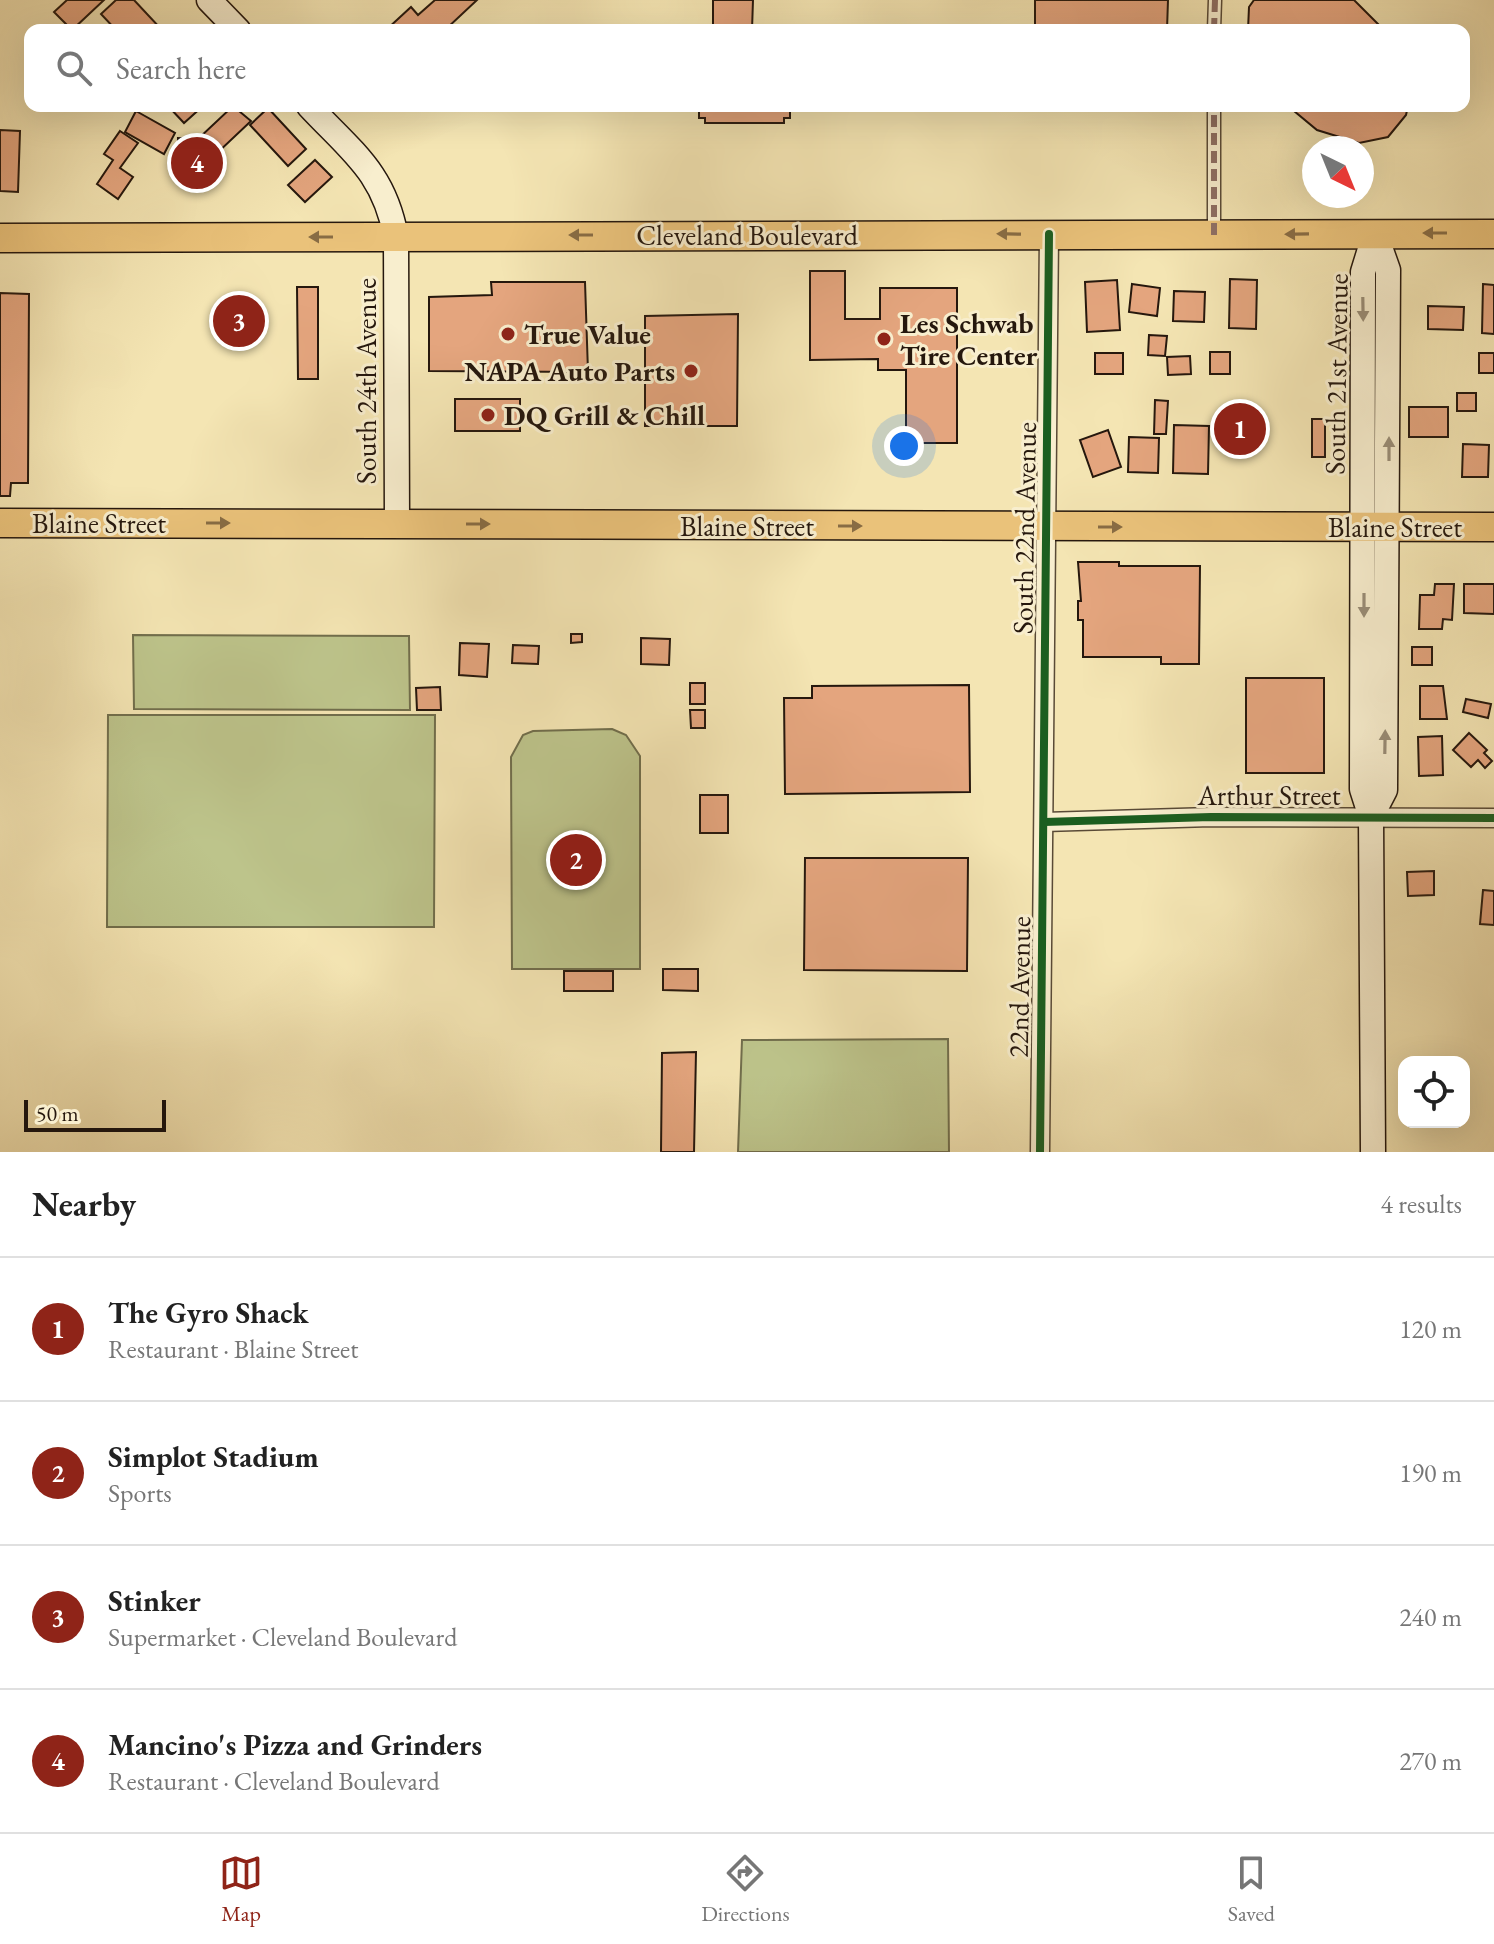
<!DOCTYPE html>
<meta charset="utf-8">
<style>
:root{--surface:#fff;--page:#f2f2f2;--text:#222;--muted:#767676;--line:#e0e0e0;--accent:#8f2418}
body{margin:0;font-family:"EB Garamond",serif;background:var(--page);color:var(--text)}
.controls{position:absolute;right:24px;bottom:24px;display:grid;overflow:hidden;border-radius:16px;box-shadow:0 8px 32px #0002}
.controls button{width:72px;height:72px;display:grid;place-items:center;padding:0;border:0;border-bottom:2px solid var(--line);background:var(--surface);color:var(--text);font:40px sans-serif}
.compass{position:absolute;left:1302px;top:136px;width:72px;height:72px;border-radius:50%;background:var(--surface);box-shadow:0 8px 32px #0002;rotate:137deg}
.scale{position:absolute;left:24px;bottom:20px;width:142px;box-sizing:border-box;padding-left:8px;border:4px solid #25170d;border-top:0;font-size:22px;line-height:28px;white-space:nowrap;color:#25170d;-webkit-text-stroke:6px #f8eece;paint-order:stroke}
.you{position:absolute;left:904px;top:446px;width:28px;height:28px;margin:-20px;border:6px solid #fff;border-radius:50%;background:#1a73e8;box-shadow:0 0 0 12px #1a73e833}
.badge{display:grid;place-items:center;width:52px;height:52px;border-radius:50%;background:var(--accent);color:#fff;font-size:26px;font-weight:700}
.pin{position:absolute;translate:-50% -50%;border:4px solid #fff;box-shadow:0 2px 8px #0006}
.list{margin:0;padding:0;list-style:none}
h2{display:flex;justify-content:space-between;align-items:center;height:104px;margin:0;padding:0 32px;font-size:34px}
h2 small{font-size:26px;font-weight:400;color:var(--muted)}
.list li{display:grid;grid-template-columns:52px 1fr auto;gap:24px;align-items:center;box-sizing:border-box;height:144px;padding:0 32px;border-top:2px solid var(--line)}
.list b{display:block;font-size:30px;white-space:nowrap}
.list p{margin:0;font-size:26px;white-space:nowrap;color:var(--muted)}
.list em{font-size:26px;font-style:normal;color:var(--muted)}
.icon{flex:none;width:44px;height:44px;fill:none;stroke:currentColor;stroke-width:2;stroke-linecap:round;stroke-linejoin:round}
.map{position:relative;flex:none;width:1494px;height:1152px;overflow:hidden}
.search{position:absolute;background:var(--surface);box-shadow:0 8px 32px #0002;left:24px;right:24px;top:24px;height:88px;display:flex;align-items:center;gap:20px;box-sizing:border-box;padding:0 28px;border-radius:16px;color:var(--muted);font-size:30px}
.sheet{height:680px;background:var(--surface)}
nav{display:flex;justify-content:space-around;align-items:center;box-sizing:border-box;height:112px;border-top:2px solid var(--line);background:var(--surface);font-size:22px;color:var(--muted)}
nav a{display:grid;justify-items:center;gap:4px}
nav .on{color:var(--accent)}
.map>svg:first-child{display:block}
.green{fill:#bdc48b;stroke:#716e4c;stroke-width:2}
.building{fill:#e4a57e;stroke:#25170d;stroke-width:2}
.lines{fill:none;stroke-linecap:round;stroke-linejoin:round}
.pedestrian-casing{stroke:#594a36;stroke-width:15}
.minor-casing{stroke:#594a36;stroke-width:21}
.secondary-casing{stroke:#25170d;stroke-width:27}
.primary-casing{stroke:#25170d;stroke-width:31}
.pedestrian{stroke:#f8eece;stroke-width:12}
.minor{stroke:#f8eece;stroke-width:18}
.secondary{stroke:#f8eece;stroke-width:24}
.primary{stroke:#eac27a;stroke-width:28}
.quiet{stroke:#8d6e63;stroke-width:6;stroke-dasharray:12 6;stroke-linecap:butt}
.cycleway-casing{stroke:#f8eece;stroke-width:13}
.cycleway{stroke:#1b5e20;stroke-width:8}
.oneway{fill:#886c44}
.oneway2{fill:#998d77}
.poi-dot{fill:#8f2418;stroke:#f8eece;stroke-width:3}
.labels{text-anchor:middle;stroke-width:6;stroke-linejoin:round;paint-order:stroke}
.street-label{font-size:28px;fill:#25170d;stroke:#f8eece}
.poi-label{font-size:28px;font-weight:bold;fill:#25170d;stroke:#f8eece;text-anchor:start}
</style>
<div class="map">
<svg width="1494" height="1152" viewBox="0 0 1494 1152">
<rect width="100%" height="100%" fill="#f4e5b3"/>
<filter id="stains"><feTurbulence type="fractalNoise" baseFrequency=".0025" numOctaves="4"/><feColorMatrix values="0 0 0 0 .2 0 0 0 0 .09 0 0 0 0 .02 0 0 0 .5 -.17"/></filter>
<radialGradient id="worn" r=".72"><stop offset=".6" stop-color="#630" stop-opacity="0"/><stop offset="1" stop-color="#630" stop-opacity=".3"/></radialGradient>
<g class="green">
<polygon points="133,635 409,636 410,710 134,709"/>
<polygon points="108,715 435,715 434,927 107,927"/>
<polygon points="612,729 626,735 640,756 640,969 512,969 511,757 523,735 533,731"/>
<polygon points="948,1039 949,1152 738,1152 742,1040"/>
</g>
<g class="building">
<polygon points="67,0 104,0 72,30 54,12"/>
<polygon points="116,0 134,0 162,30 116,30 101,14"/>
<polygon points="435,0 477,0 445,30 386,30 411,7 418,15"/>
<polygon points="713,0 753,0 752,30 713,30"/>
<polygon points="1035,0 1168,0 1167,30 1035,30"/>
<polygon points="1254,0 1354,0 1384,30 1248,30 1249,7"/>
<polygon points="168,106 203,106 184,123"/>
<polygon points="233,106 251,121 214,156 208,151 204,176 189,175 189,167 179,167 178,138 198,139"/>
<polygon points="699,106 790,106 790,118 784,118 784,123 705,123 705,118 699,118"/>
<polygon points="1288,106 1408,106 1406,115 1388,137 1359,143 1317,130"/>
<polygon points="268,108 306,149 288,166 250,125"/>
<polygon points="136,111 175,133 164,154 125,132"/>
<polygon points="0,130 20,131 18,192 0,191"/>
<polygon points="120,131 138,143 120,168 133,177 118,199 97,184 113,160 104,154"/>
<polygon points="315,160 332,177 305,202 288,185"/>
<polygon points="810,271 845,271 845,319 880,319 880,288 957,288 957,443 906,443 906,370 878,370 878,359 810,360"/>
<polygon points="1230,279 1257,280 1256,329 1229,328"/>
<polygon points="1117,280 1120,330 1087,332 1085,282"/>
<polygon points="491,282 585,282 588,372 429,371 429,297 492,295"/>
<polygon points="1132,284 1160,288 1157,316 1129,312"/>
<polygon points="1483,284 1494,285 1494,334 1482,333"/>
<polygon points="297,287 318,287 318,379 298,379"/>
<polygon points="1174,291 1205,292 1204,322 1173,321"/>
<polygon points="0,293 29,294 28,483 11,483 10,496 0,496"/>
<polygon points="223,298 256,299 254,344 221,343"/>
<polygon points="1428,306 1464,307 1463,330 1428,329"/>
<polygon points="738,314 737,426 645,426 645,316"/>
<polygon points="1149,335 1167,336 1165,356 1148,355"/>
<rect x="1210" y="352" width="20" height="22"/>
<rect x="1095" y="353" width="28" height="21"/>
<rect x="1479" y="353" width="15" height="20"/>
<polygon points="1190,356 1191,374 1168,375 1167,357"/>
<rect x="1457" y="393" width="19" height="18"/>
<rect x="455" y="399" width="65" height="32"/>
<polygon points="1155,400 1168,401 1166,434 1154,434"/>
<rect x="1409" y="407" width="39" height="30"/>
<rect x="1224" y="410" width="33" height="38"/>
<rect x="1312" y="419" width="13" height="38"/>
<polygon points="1174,425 1209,426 1208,474 1173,473"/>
<polygon points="1108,430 1121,467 1093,477 1080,440"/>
<polygon points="1129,437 1159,438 1158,473 1128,472"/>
<polygon points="1463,444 1489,445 1488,477 1462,477"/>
<polygon points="1078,562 1119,562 1119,566 1200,566 1199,664 1161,664 1161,657 1083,657 1083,620 1078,620 1078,601 1081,601"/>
<polygon points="1435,584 1454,584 1452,620 1443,619 1442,629 1419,629 1420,595 1434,595"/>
<polygon points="1464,584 1494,584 1494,614 1464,613"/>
<polygon points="571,634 582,634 582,642 571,643"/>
<polygon points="641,638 670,639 669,665 641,664"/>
<polygon points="460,643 489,644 487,677 459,675"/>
<polygon points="513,645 539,646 538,664 512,663"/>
<rect x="1412" y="647" width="20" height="18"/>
<rect x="1246" y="678" width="78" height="95"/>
<rect x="690" y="683" width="15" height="21"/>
<polygon points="969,685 970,792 785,794 784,698 812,698 812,686"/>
<polygon points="1420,686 1443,686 1447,719 1420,719"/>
<polygon points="440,687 441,710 417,710 416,688"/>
<polygon points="1466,699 1491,704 1488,718 1463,712"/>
<polygon points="690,710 705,710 705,728 691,728"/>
<polygon points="1469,733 1487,750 1484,753 1492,761 1485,768 1478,760 1471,767 1453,750"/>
<polygon points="1442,736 1443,775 1419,776 1418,737"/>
<rect x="700" y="795" width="28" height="38"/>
<polygon points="805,858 968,858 967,971 804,970"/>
<polygon points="1434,871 1434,895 1408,896 1407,872"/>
<polygon points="1483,890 1494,891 1494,925 1480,924"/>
<polygon points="663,969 698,969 698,991 663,990"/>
<rect x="564" y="971" width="49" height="20"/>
<polygon points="696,1052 694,1152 661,1152 662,1053"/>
</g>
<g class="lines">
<defs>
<g id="pedestrian">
<polyline points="1214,30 1215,0"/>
<polyline points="1214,235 1214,106"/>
</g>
<g id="minor">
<polyline points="1044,822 1211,817 1494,818"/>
<polyline points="1040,1152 1049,234"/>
</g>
<g id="secondary">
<polyline points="209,0 238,30"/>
<path d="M309,106c43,46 75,66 87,131l1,287"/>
<polyline points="1371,817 1385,790 1388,270 1375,233"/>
<polyline points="1373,1152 1371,817 1362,789 1363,272 1375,233"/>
</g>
<g id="primary">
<polyline points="0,238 1494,234"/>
<polyline points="0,523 1494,527"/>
</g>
</defs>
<use href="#pedestrian" class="pedestrian-casing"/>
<use href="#minor" class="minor-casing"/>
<use href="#secondary" class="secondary-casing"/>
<use href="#primary" class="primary-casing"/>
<use href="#pedestrian" class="pedestrian"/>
<use href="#minor" class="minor"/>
<use href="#secondary" class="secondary"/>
<use href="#primary" class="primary"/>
<g class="quiet">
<polyline points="1214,30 1215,0"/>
<polyline points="1214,235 1214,106"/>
</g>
<defs>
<g id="cycleway">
<polyline points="1044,822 1211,817 1494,818"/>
<polyline points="1040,1152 1049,234"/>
</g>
</defs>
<use href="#cycleway" class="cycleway-casing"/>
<use href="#cycleway" class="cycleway"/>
</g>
<defs><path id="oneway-solid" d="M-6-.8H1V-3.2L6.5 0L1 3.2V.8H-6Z" transform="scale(2)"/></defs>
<g class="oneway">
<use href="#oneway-solid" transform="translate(1435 233) rotate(-180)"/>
<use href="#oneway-solid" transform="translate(1009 234) rotate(-179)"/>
<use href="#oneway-solid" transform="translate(1297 234) rotate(179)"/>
<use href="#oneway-solid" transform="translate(581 235) rotate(180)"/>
<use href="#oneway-solid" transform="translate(321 237) rotate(180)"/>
<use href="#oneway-solid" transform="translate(218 523)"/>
<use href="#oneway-solid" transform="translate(478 524)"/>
<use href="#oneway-solid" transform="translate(850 526)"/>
<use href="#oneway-solid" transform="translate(1110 527)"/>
</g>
<g class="oneway2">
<use href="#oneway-solid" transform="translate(1363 309) rotate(89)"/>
<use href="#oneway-solid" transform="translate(1389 449) rotate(-90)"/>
<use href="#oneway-solid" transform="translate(1364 605) rotate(90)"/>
<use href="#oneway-solid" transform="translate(1385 742) rotate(-89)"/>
</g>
<g class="poi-dot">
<circle cx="508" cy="334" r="8"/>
<circle cx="884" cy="339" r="8"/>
<circle cx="691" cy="371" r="8"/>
<circle cx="488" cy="415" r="8"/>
</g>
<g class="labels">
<g class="street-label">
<text x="747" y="245">Cleveland Boulevard</text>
<text transform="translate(1336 374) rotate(-89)" y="10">South 21st Avenue</text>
<text transform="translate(366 381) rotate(-90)" y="10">South 24th Avenue</text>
<text x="99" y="533">Blaine Street</text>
<text x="747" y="536">Blaine Street</text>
<text x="1395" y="537">Blaine Street</text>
<text transform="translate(1024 528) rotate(-89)" y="10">South 22nd Avenue</text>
<text x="1269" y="805">Arthur Street</text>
<text transform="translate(1019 987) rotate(-89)" y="10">22nd Avenue</text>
</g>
<g class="poi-label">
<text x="900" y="333">Les Schwab<tspan x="900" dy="32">Tire Center</tspan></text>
<text x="524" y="344">True Value</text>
<text x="675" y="381" text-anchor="end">NAPA Auto Parts</text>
<text x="504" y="425">DQ Grill &amp; Chill</text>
</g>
</g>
<rect width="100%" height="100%" filter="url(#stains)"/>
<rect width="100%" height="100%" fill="url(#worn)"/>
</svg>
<div class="controls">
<button><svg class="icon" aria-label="locate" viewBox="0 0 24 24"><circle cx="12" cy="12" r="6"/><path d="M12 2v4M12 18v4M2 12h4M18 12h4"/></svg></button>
</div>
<svg class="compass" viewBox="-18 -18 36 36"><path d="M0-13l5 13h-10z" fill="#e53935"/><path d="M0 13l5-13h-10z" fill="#767676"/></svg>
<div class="scale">50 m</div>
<div class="you"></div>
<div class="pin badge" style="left:1240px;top:429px">1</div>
<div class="pin badge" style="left:576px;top:860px">2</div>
<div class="pin badge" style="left:239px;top:321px">3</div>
<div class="pin badge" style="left:197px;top:163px">4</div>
<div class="search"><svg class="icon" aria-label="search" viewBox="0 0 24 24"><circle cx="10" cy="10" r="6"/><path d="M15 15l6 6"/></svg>Search here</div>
</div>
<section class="sheet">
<h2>Nearby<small>4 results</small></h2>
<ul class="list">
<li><span class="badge">1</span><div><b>The Gyro Shack</b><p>Restaurant · Blaine Street</p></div><em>120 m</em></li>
<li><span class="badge">2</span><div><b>Simplot Stadium</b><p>Sports</p></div><em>190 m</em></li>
<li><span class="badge">3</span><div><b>Stinker</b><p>Supermarket · Cleveland Boulevard</p></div><em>240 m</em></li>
<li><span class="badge">4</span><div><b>Mancino's Pizza and Grinders</b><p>Restaurant · Cleveland Boulevard</p></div><em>270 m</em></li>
</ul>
</section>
<nav>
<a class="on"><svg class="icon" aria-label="map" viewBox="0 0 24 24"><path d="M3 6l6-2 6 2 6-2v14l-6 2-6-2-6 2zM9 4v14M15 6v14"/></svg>Map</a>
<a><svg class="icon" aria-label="directions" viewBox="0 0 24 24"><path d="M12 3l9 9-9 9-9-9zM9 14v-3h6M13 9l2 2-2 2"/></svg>Directions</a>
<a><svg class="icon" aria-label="saved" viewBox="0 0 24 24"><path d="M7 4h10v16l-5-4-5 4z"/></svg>Saved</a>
</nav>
